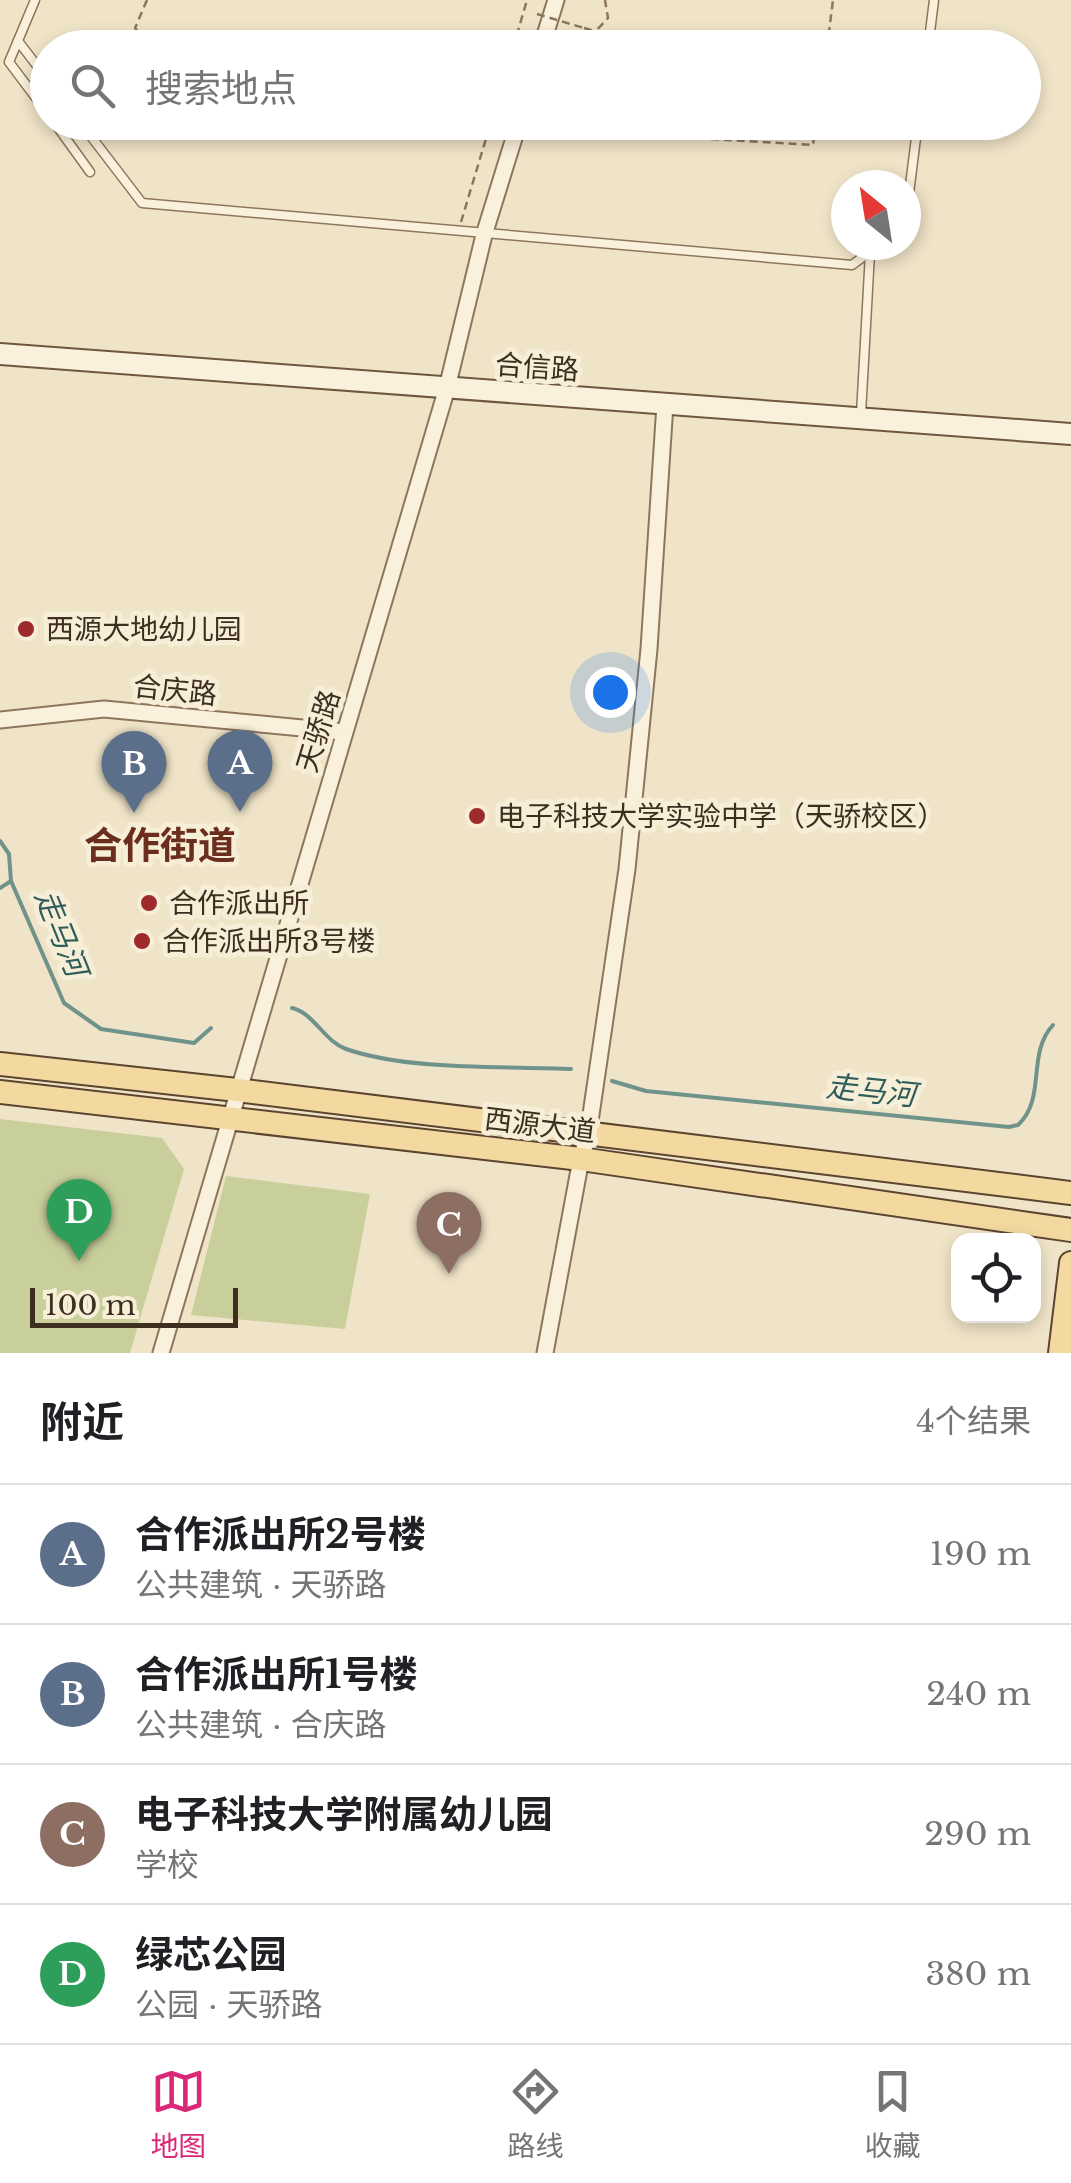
<!DOCTYPE html>
<html lang="zh">
<meta charset="utf-8">
<style>
:root{--surface:#fff;--page:#f6f6f6;--text:#202124;--muted:#757577;--line:#e0e0e0;--accent:#db2777}
body{margin:0;font-family:"Libre Baskerville","Noto Sans SC",serif;background:var(--page);color:var(--text)}
.controls{position:absolute;right:30px;bottom:30px;display:grid;overflow:hidden;border-radius:20px;box-shadow:0 5px 15px #0003}
.controls button{width:90px;height:90px;display:grid;place-items:center;padding:0;border:0;border-bottom:2px solid var(--line);background:var(--surface);color:var(--text);font:50px sans-serif}
.compass{position:absolute;left:831px;top:170px;width:90px;height:90px;border-radius:50%;background:var(--surface);box-shadow:0 5px 15px #0003;rotate:330deg}
.scale{position:absolute;left:30px;bottom:25px;width:208px;box-sizing:border-box;padding-left:10px;border:5px solid #3d2e20;border-top:0;font-size:28px;line-height:35px;white-space:nowrap;color:#3d2e20;-webkit-text-stroke:8px #f7eed8;paint-order:stroke}
.you{position:absolute;left:610px;top:692px;width:35px;height:35px;margin:-25px;border:8px solid #fff;border-radius:50%;background:#1a73e8;box-shadow:0 0 0 15px #1a73e833}
.badge{display:grid;place-items:center;width:65px;height:65px;border-radius:50%;background:var(--accent);color:#fff;font-size:32px;font-weight:700}
.pin{position:absolute;translate:-50% -82px;filter:drop-shadow(0 2px 5px #0008)}
.pin::after{content:'';position:absolute;top:52px;width:35px;height:30px;background:inherit;clip-path:polygon(0 0,100% 0,50% 100%)}
.list{margin:0;padding:0;list-style:none}
h2{display:flex;justify-content:space-between;align-items:center;height:130px;margin:0;padding:0 40px;font-size:42px}
h2 small{font-size:32px;font-weight:400;color:var(--muted)}
.list li{display:grid;grid-template-columns:65px 1fr auto;gap:30px;align-items:center;box-sizing:border-box;height:140px;padding:0 40px;border-top:2px solid var(--line)}
.list b{display:block;font-size:38px;white-space:nowrap}
.list p{margin:0;font-size:32px;white-space:nowrap;color:var(--muted)}
.list em{font-size:32px;font-style:normal;color:var(--muted)}
.icon{flex:none;width:55px;height:55px;fill:none;stroke:currentColor;stroke-width:2;stroke-linecap:round;stroke-linejoin:round}
.map{position:relative;flex:none;width:1071px;height:1353px;overflow:hidden}
.search{position:absolute;background:var(--surface);box-shadow:0 5px 15px #0003;left:30px;right:30px;top:30px;height:110px;display:flex;align-items:center;gap:25px;box-sizing:border-box;padding:0 35px;border-radius:55px;color:var(--muted);font-size:38px}
.sheet{height:690px;background:var(--surface)}
nav{display:flex;justify-content:space-around;align-items:center;box-sizing:border-box;height:140px;border-top:2px solid var(--line);background:var(--surface);font-size:28px;color:var(--muted)}
nav a{display:grid;justify-items:center;gap:5px}
nav .on{color:var(--accent)}
.map>svg:first-child{display:block}
.green{fill:#c9cf9b}
.lines{fill:none;stroke-linecap:round;stroke-linejoin:round}
.stream{stroke:#6f938a;stroke-width:4}
.lane-casing{stroke:#8d765c;stroke-width:11}
.street-casing{stroke:#8d765c;stroke-width:19}
.secondary-casing{stroke:#6f573f;stroke-width:24}
.primary-casing{stroke:#5b4430;stroke-width:26}
.path{stroke:#8d765c;stroke-width:2.5;stroke-dasharray:8 5;stroke-linecap:butt}
.lane{stroke:#faf1dc;stroke-width:8}
.street{stroke:#faf1dc;stroke-width:15}
.secondary{stroke:#faf1dc;stroke-width:20}
.primary{stroke:#f3d9a0;stroke-width:22}
.path-bridge{stroke:#8d765c;stroke-width:2.5;stroke-dasharray:8 5;stroke-linecap:butt}
.poi-dot{fill:#9e2a2b;stroke:#f7eed8;stroke-width:4}
.labels{text-anchor:middle;stroke-width:10;stroke-linejoin:round;paint-order:stroke}
.street-label{font-size:28px;fill:#3d2e20;stroke:#f7eed8}
.poi-label{font-size:28px;fill:#3d2e20;stroke:#f7eed8;text-anchor:start}
.water-label{font-size:30px;font-style:italic;fill:#2f5d5a;stroke:#f7eed8}
.district-label{font-size:38px;font-weight:bold;fill:#6b2e1e;stroke:#f7eed8}
</style>
<div class="map">
<svg width="1071" height="1353" viewBox="0 0 1071 1353">
<rect width="100%" height="100%" fill="#f0e4c8"/>
<g class="green">
<polygon points="0,1119 162,1138 184,1169 130,1353 0,1353"/>
<polygon points="226,1176 370,1194 345,1329 191,1315"/>
</g>
<g class="lines">
<g class="stream">
<polyline points="0,841 9,854 11,881 64,1003 101,1029 194,1043 211,1028"/>
<polyline points="0,888 11,881"/>
<path d="M292,1008c22,5 32,33 54,41 64,22 157,17 225,20"/>
<path d="M612,1081l34,10 363,36 9,-2c29,-27 8,-71 35,-100"/>
</g>
<defs>
<g id="lane">
<polyline points="35,0 9,62 48,114"/>
<polyline points="18,41 48,80"/>
<polyline points="928,48 934,0"/>
<polyline points="54,122 90,172"/>
<polyline points="80,122 142,203 852,265 879,245"/>
<polyline points="906,217 918,122"/>
<polyline points="861,414 870,253"/>
</g>
<g id="street">
<polyline points="541,48 556,0"/>
<polyline points="0,720 104,709 344,732"/>
<polyline points="161,1353 447,388 484,235 519,122"/>
<polyline points="545,1353 581,1159 588,1135 627,869 649,649 665,404"/>
</g>
<polyline id="secondary" points="0,354 1071,434"/>
<g id="primary">
<polyline points="0,1064 237,1090 1071,1193"/>
<polyline points="0,1092 581,1159 1071,1230"/>
<polyline points="1060,1353 1071,1263"/>
</g>
</defs>
<use href="#lane" class="lane-casing"/>
<use href="#street" class="street-casing"/>
<use href="#secondary" class="secondary-casing"/>
<use href="#primary" class="primary-casing"/>
<g class="path">
<polyline points="147,0 135,28 152,48"/>
<polyline points="584,28 595,31"/>
<polyline points="513,48 527,0"/>
<polyline points="580,48 608,18 605,0"/>
<polyline points="827,48 833,0"/>
<polyline points="542,129 813,145 816,122"/>
<polyline points="461,222 491,122"/>
</g>
<use href="#lane" class="lane"/>
<use href="#street" class="street"/>
<use href="#secondary" class="secondary"/>
<use href="#primary" class="primary"/>
<polyline class="path-bridge" points="537,14 584,28"/>
</g>
<g class="poi-dot">
<circle cx="26" cy="629" r="10"/>
<circle cx="477" cy="816" r="10"/>
<circle cx="149" cy="903" r="10"/>
<circle cx="142" cy="941" r="10"/>
</g>
<g class="labels">
<g class="street-label">
<text transform="translate(537 367) rotate(4)" y="10">合信路</text>
<text transform="translate(175 690) rotate(6)" y="10">合庆路</text>
<text transform="translate(318 731) rotate(-73)" y="10">天骄路</text>
<text transform="translate(540 1125) rotate(7)" y="10">西源大道</text>
</g>
<g class="poi-label">
<text x="46" y="639">西源大地幼儿园</text>
<text x="497" y="826">电子科技大学实验中学（天骄校区）</text>
<text x="169" y="913">合作派出所</text>
<text x="162" y="951">合作派出所3号楼</text>
</g>
<g class="water-label">
<text transform="translate(61 933) rotate(68)" y="10">走马河</text>
<text transform="translate(871 1091) rotate(6)" y="10">走马河</text>
</g>
<g class="district-label">
<text x="160" y="859">合作街道</text>
</g>
</g>
</svg>
<div class="controls">
<button><svg class="icon" aria-label="locate" viewBox="0 0 24 24"><circle cx="12" cy="12" r="6"/><path d="M12 2v4M12 18v4M2 12h4M18 12h4"/></svg></button>
</div>
<svg class="compass" viewBox="-18 -18 36 36"><path d="M0-13l5 13h-10z" fill="#e53935"/><path d="M0 13l5-13h-10z" fill="#757577"/></svg>
<div class="scale">100 m</div>
<div class="you"></div>
<div class="pin badge" style="left:240px;top:812px;background:#5c6f8a">A</div>
<div class="pin badge" style="left:134px;top:813px;background:#5c6f8a">B</div>
<div class="pin badge" style="left:449px;top:1274px;background:#8d6e63">C</div>
<div class="pin badge" style="left:79px;top:1261px;background:#2e9e5b">D</div>
<div class="search"><svg class="icon" aria-label="search" viewBox="0 0 24 24"><circle cx="10" cy="10" r="6"/><path d="M15 15l6 6"/></svg>搜索地点</div>
</div>
<section class="sheet">
<h2>附近<small>4个结果</small></h2>
<ul class="list">
<li><span class="badge" style="background:#5c6f8a">A</span><div><b>合作派出所2号楼</b><p>公共建筑 · 天骄路</p></div><em>190 m</em></li>
<li><span class="badge" style="background:#5c6f8a">B</span><div><b>合作派出所1号楼</b><p>公共建筑 · 合庆路</p></div><em>240 m</em></li>
<li><span class="badge" style="background:#8d6e63">C</span><div><b>电子科技大学附属幼儿园</b><p>学校</p></div><em>290 m</em></li>
<li><span class="badge" style="background:#2e9e5b">D</span><div><b>绿芯公园</b><p>公园 · 天骄路</p></div><em>380 m</em></li>
</ul>
</section>
<nav>
<a class="on"><svg class="icon" aria-label="map" viewBox="0 0 24 24"><path d="M3 6l6-2 6 2 6-2v14l-6 2-6-2-6 2zM9 4v14M15 6v14"/></svg>地图</a>
<a><svg class="icon" aria-label="directions" viewBox="0 0 24 24"><path d="M12 3l9 9-9 9-9-9zM9 14v-3h6M13 9l2 2-2 2"/></svg>路线</a>
<a><svg class="icon" aria-label="saved" viewBox="0 0 24 24"><path d="M7 4h10v16l-5-4-5 4z"/></svg>收藏</a>
</nav>
